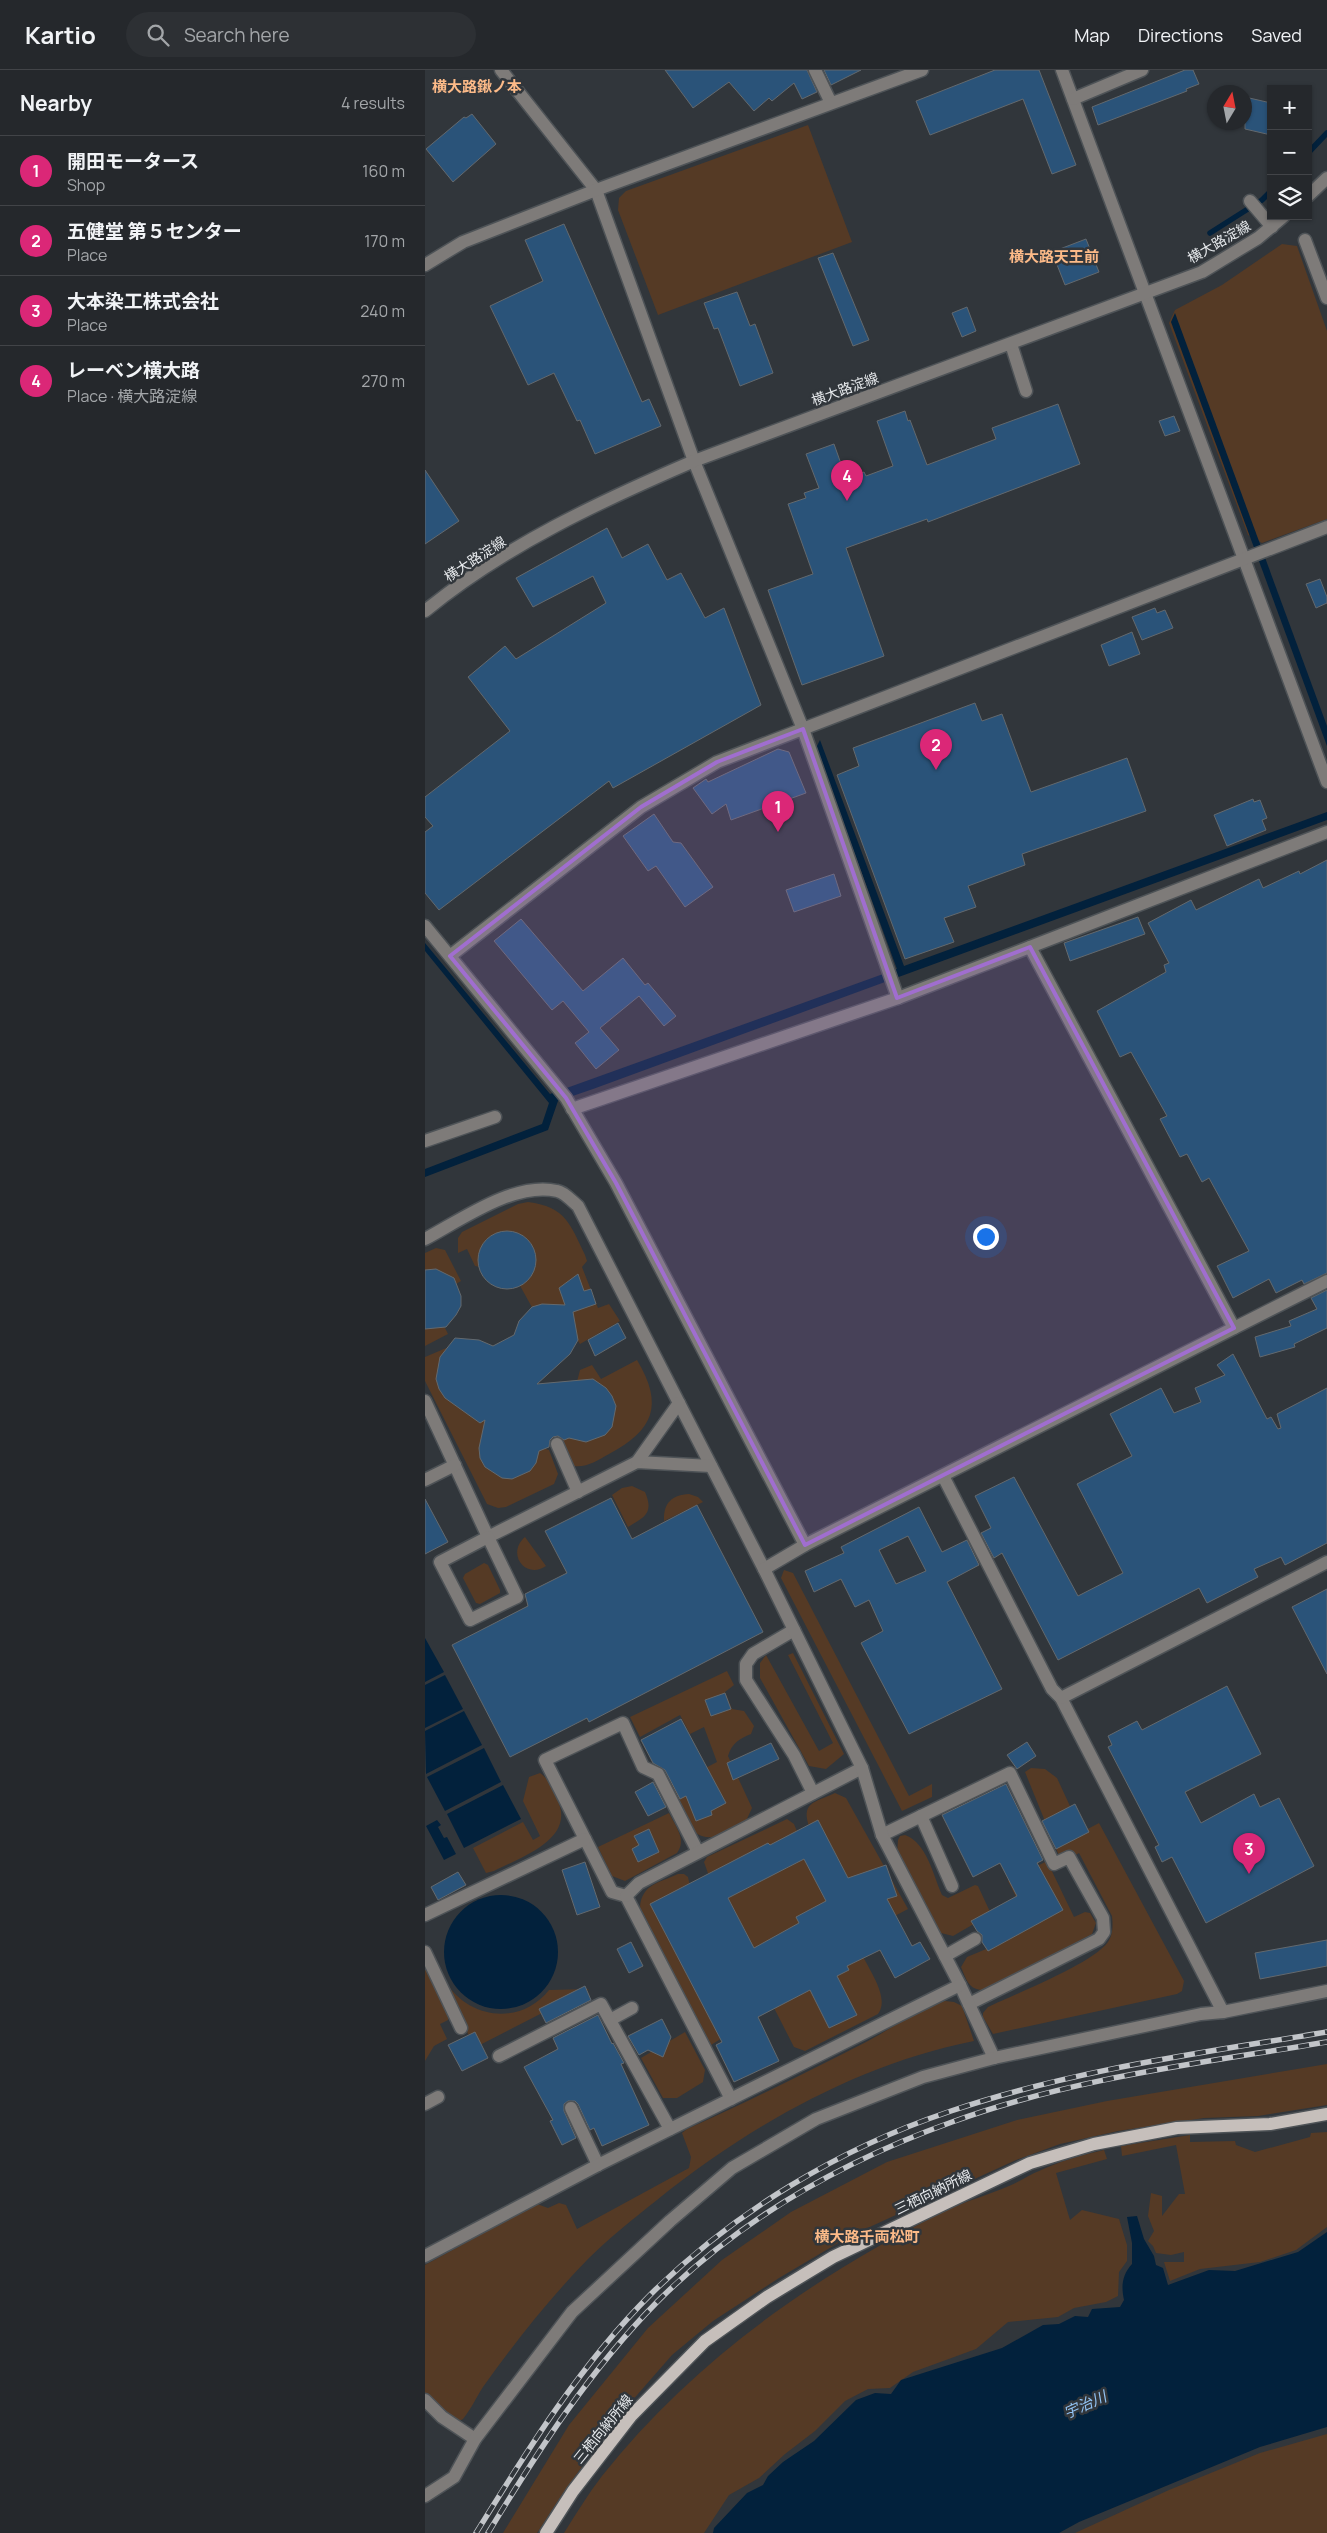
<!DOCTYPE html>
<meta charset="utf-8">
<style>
:root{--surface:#25282c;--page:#2d3034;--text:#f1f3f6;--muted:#a3a6a9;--line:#424448;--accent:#db2777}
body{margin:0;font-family:Manrope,"Noto Sans JP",sans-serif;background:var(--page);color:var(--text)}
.controls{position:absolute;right:15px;top:15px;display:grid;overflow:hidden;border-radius:0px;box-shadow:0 1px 4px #0004}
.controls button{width:45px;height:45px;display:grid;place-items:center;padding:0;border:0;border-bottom:1px solid var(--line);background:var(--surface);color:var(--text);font:25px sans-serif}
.compass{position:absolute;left:782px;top:15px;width:45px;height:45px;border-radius:50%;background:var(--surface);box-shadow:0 1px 4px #0004;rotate:10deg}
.you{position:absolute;left:560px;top:1166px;width:18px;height:18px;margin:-12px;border:4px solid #fff;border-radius:50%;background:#1a73e8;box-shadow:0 0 0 8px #1a73e833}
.badge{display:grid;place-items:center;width:32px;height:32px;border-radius:50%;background:var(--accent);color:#fff;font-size:16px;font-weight:700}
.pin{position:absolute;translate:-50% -41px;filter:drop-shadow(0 1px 2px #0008)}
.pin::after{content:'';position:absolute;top:26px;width:18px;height:15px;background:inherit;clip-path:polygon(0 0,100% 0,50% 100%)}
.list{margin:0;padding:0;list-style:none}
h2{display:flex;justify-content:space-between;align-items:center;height:65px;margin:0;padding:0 20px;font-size:21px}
h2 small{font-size:16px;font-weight:400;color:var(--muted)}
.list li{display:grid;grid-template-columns:32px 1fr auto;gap:15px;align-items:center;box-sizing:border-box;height:70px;padding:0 20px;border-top:1px solid var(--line)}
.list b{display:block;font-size:19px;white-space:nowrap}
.list p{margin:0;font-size:16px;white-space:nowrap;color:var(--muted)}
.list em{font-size:16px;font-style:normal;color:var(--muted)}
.icon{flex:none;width:28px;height:28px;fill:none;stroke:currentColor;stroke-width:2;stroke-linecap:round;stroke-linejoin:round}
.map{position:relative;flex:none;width:902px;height:2463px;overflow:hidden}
header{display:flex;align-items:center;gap:30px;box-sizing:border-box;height:70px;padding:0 25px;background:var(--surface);border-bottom:1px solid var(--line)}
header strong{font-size:24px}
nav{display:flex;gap:28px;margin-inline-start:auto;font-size:18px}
.search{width:350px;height:45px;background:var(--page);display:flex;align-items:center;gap:12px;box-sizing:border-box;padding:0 18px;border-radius:28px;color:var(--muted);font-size:19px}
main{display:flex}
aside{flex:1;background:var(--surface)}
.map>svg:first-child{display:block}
.green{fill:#553a25}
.water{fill:#02213c}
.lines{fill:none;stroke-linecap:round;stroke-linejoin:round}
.stream{stroke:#02213c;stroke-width:5.5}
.building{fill:#2a5379;stroke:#63696e;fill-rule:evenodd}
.minor-casing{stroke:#4e5357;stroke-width:15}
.major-casing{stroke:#4e5357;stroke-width:15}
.minor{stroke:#7e7b79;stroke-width:12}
.major{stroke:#c6bfbb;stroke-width:12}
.rail-casing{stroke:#c2c5c9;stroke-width:5.5}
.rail{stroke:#31363b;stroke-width:4;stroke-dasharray:11;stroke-linecap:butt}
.marked{fill:#a06ecf;fill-opacity:0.2;stroke:#a06ecf;stroke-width:4;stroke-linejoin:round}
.labels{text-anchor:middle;stroke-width:5;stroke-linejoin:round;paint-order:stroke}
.street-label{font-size:14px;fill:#e6e9ec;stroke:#31363b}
.neighbourhood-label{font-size:15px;font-weight:bold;fill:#fcba88;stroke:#31363b}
.water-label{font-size:15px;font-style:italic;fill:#93c4f5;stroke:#31363b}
</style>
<header>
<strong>Kartio</strong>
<div class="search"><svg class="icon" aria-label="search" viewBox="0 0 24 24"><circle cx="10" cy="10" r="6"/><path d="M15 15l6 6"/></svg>Search here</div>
<nav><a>Map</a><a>Directions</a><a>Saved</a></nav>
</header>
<main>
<aside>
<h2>Nearby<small>4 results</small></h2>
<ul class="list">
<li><span class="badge">1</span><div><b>開田モータース</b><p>Shop</p></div><em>160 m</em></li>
<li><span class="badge">2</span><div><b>五健堂 第５センター</b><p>Place</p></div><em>170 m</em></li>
<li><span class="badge">3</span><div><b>大本染工株式会社</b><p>Place</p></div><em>240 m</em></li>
<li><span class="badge">4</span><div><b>レーベン横大路</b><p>Place · 横大路淀線</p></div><em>270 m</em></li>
</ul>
</aside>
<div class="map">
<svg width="902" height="2463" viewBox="0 0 902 2463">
<rect width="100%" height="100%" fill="#31363b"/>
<g class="green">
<polygon points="383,55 427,172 233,245 193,140 194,128 201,121"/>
<polygon points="857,174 872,176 902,261 902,449 837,473 823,465 744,253 750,240 797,215"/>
<path d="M103,1132c38,5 42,22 57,53l2,6 -5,6 16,41 11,-4 11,17 -40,23 -22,-32 -24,-1 -21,-38 -38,-7 -8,-17 -9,4v-15l4,-6 56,-28z"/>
<polygon points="11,1178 20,1180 36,1211 31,1214 19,1256 23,1264 0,1276 0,1183"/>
<polygon points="26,1276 70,1363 124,1380 133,1404 129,1414 81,1437 73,1438 62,1434 0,1311 0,1287"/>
<path d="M212,1290c27,45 17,70 -28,94 -11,6 -22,14 -36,12l-12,-22 19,-74 12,-5 9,14z"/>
<path d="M207,1416l13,6c9,21 0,25 -17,35l-16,-32 10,-7z"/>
<path d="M264,1424l9,3 5,5 -39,19c-1,-18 8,-26 25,-27z"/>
<path d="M100,1467l21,29c-21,14 -40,-13 -21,-29z"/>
<polygon points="59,1493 63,1495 75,1520 75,1523 55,1534 51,1533 38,1508 40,1504"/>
<polygon points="359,1500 368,1503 484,1726 507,1714 507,1727 477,1741 356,1508"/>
<polygon points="368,1583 419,1684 401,1699 384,1696 335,1608 335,1593 341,1585 394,1681 408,1673 363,1585"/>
<path d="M302,1601l7,14 -9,7 7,17 12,2 10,15 -3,8c-12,5 -19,9 -23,22l24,52 -6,13c-15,8 -33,24 -50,12l-24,-48 45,-23 -13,-35 -14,7 -10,-19 -40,22 -10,-20z"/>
<path d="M606,1698l14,1 12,9 25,54 17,-9 85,158 -2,10 -5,3 -184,40 -10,-17v-4l5,-6c27,-13 104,-43 120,-65 5,-7 5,-17 4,-26l-33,-63 -17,10 -37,-91z"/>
<path d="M115,1703c9,6 12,16 17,26 20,40 -36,58 -63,72l-8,2 -13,-25 50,-26 10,18 7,-4 -17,-35 6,-24z"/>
<path d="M410,1723l11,5 62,111 -38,20 -60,-100c-10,-27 4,-26 25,-36z"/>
<path d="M244,1743c7,14 18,27 8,40l-52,28 -13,-5 -14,-29z"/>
<polygon points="362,1749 369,1754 373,1764 285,1809 279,1792 282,1787"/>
<path d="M480,1765c22,8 28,40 37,60l6,3 27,-13 3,1 13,28 -38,22 -16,-4 -40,-77 1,-15 2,-4z"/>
<polygon points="379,1789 421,1869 345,1908 303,1828"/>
<path d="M622,1791l27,56 11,-5 5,1 6,10 -4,11 -106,56c-17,1 -19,-9 -25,-23l6,-10 24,-10 27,-46 -10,-20z"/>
<path d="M253,1804h6l4,3 34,161 -11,7 -71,-138c2,-23 19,-24 38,-33z"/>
<path d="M438,1886c7,16 27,42 15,58l-73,37 -11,-4 -22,-43z"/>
<polygon points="0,1894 24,1944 23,1950 15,1954 22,1969 9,1976 0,1991"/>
<path d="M21,1912c22,37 75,44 103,8l40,-1 -115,59z"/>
<path d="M520,1931l9,1 8,4 12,35c-116,23 -225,85 -317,159 -24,19 -47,37 -69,59 -38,39 -73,83 -105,128 -7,11 -12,22 -20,32l-6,3 -32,-20v-137l112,-61 11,4 11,-5 7,2 11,24 112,-61 2,-11 -9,-24 5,-4c61,-27 120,-57 179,-87 23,-12 55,-34 79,-41z"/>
<polygon points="260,1962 280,2000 278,2012 252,2028 238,2028 216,1988"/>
<polygon points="902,1994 902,2035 833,2046 779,2048 693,2061 635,2074 591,2090 425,2166 354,2208 288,2251 247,2285 192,2348 138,2423 112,2463 78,2463 144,2355 223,2258 297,2190 366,2142 462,2092 592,2050 682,2031"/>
<polygon points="902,2062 902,2157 871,2180 835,2192 775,2199 745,2211 739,2192 759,2192 759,2182 746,2185 731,2183 728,2176 723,2171 729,2161 723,2146 726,2123 737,2126 737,2146 754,2124 760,2124 751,2075 697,2086 696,2076 765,2065 765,2072 810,2071 811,2075 830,2082 885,2067 886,2063"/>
<path d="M679,2080l3,9 -51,14 14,47 12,-10 37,9 8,26v16l-8,11 -1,24 -12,6 -32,6 -16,9 -50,5 -32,27 -63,23 -23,16 -22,1 -23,12 -30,30 -30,23 -26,24 -30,17 -25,38h-140c12,-19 24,-39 38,-57 91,-115 212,-200 343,-265 21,-10 43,-16 64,-25 10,-4 20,-11 30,-15 21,-10 43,-16 65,-21z"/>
<polygon points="902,2364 902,2463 650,2463 744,2420 835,2383"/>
</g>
<g class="water">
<polygon points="750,243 902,656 902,676 746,252"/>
<polygon points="395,670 479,896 902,742 902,750 168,1019 133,1031 123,1060 0,1107 0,1099 117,1054 124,1033 0,881 0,873 125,1024 472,899 391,678"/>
<polygon points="0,1568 19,1602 0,1612"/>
<polygon points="20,1605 38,1639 0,1658 0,1615"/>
<polygon points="39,1641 57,1675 1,1704 0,1661"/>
<polygon points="59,1678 76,1712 20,1741 2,1707"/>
<polygon points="78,1715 96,1749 39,1778 22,1744"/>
<polygon points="12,1750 16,1755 13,1757 19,1768 22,1767 31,1784 19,1790 1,1756"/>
<circle cx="76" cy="1882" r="57"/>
<path d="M712,2146l7,23 10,17 2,9 7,3 5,17 41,-15 26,1 63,-19 29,-20v195l-67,20 -181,75 -20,11h-346l1,-5 33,-35 16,-8 5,-9 15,-14 31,-21 42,-41 19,-7 16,1 10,-14 101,-32 41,-23 16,-1 16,-8 13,1 4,-8 28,-2 4,-7c-3,-14 -2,-25 8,-36v-21l-5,-26z"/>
</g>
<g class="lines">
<g class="stream">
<polyline points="883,83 902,63"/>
<polyline points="785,163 837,130 846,121"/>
</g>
</g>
<g class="building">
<polygon points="240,0 382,0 392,22 377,29 369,13 347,31 344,28 329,41 304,12 268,38"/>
<polygon points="399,0 436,0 406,15"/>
<polygon points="570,0 614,0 651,95 627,104 598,29 505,65 491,31"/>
<polygon points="760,0 768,0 774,14 761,19 762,21 673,55 667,37"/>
<polygon points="820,27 846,33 846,65 820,59"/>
<polygon points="47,44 71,74 28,112 1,79 39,47 41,48"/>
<polygon points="139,154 217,332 224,329 236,356 170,384 155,350 152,351 129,303 103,315 65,236 118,211 100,170"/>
<polygon points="661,169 674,202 640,215 627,182"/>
<polygon points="408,183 444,270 428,276 393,188"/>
<polygon points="312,222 325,256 330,254 348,303 315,316 293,258 289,259 279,233"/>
<polygon points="542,237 551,261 537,267 527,243"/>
<polygon points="633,334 655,394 503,452 502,449 421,478 459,586 377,615 343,520 388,504 363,434 381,428 379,423 394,418 381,384 409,374 421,408 439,402 441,406 468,396 452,351 480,341 483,351 485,350 502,395 571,369 567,358"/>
<polygon points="749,346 755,361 740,366 734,351"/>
<polygon points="0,400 34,451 0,474"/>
<polygon points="182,458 197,488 223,474 242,510 256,503 280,548 299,538 336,635 188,718 184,711 14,840 0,823 0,762 8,756 0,747 0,727 85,661 43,607 80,576 91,589 181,533 168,506 108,537 91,508"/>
<polygon points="895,509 902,527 902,533 891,538 881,514"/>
<polygon points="730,538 732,543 740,540 748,558 717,570 707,547"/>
<polygon points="707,562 715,584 684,596 676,575"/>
<polygon points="550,633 557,651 577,644 606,722 702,688 721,741 597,784 600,795 543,816 551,837 519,848 529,872 480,889 412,705 434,696 428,678"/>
<polygon points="353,679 364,682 381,723 306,750 301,734 287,744 268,718 281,709 283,712"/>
<polygon points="828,729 829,732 835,730 842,748 837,750 841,760 802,776 789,745"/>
<polygon points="229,744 248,772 256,773 288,817 260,837 231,796 223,801 198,766"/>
<polygon points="902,790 902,1203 879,1214 877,1210 851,1223 844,1209 808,1228 792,1196 824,1181 784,1108 777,1112 762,1084 755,1087 735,1049 742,1046 706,982 695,987 672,941 741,902 739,895 744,893 723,853 766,830 771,840 834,809 838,818 874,801 875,804"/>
<polygon points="409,804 416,826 369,842 361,820"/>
<polygon points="713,847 720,864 645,891 639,873"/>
<polygon points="96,849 158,921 198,888 220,915 223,913 251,946 239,956 214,926 175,958 194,980 171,999 150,973 164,962 138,931 127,940 69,871"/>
<circle cx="82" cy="1190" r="29"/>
<polygon points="11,1199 29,1208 36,1226 36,1236 31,1245 21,1257 0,1259 0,1200"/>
<polygon points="153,1204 159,1221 166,1219 171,1234 148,1242 153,1270 145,1284 112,1314 168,1309 181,1318 187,1326 191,1336 187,1357 180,1365 161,1372 144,1368 139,1370 133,1366 128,1367 125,1370 124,1377 114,1381 111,1393 105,1401 87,1409 77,1408 60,1397 55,1388 54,1378 60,1350 55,1353 20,1328 14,1319 11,1309 15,1287 30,1268 54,1270 68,1276 89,1265 94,1251 107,1237 117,1234 140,1235 134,1218"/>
<polygon points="902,1220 902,1258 869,1274 870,1277 835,1287 830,1267 866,1256 864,1251 892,1239 886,1228"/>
<polygon points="193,1253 201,1268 170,1286 163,1270"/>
<polygon points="808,1284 842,1349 846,1347 853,1359 856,1358 852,1344 902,1318 902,1473 860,1495 856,1487 829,1499 833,1507 782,1533 774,1518 633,1590 577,1483 569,1488 556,1463 566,1458 550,1426 589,1407 653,1526 698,1503 652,1414 707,1386 685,1344 736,1318 749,1343 776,1332 770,1318 800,1305 792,1295"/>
<polygon points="186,1428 207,1469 272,1435 338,1562 164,1652 162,1648 85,1687 27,1575 103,1536 100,1524 142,1503 120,1461"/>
<polygon points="0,1429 23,1472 0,1484"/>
<path d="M494,1437l23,45 25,-12 12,25 -32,17 55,107 -93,45 -48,-91 22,-12 -14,-31 -14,7 -14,-28 -27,13 -9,-21 39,-18 -3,-6zM483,1466l18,35 -30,13 -17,-34z"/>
<polygon points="902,1519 902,1604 867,1537"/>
<polygon points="802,1616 836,1684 760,1722 776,1753 829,1724 835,1737 854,1728 889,1796 781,1853 747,1787 737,1792 730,1777 734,1775 683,1677 687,1675 683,1666 712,1651 717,1660"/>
<polygon points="300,1623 306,1639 286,1646 280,1630"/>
<polygon points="256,1649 301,1733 286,1741 287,1745 271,1751 261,1726 255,1729 240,1700 228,1693 216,1670"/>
<polygon points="602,1672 611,1686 592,1699 582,1685"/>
<polygon points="346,1673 354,1689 308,1710 302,1693"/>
<polygon points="228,1712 241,1737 223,1746 210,1722"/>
<polygon points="581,1714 618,1790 612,1793 638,1840 563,1881 557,1872 557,1865 552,1861 546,1851 592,1826 575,1793 548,1807 517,1745"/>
<polygon points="650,1734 664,1762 631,1779 617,1751"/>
<path d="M393,1750l30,58 38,-13 11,31 -10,3 25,47 8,-4 10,17 -35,19 -15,-28 -33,16 2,4 -12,6 20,39 -28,13 -19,-38 -52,27 21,44 -45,21 -18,-37 6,-3 -72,-138 118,-61 2,2zM379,1789l22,42 -30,16 3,6 -45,25 -26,-50z"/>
<polygon points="224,1759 234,1782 213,1792 207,1779 214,1775 209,1766"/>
<polygon points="160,1792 175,1837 152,1845 137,1800"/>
<polygon points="33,1802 41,1815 13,1830 6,1817"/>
<polygon points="902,1870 902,1896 835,1909 830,1883"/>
<polygon points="206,1872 218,1896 204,1903 192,1879"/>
<polygon points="160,1916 166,1930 121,1953 114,1939"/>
<polygon points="173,1945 187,1974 188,1973 199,1993 196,1994 224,2055 177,2076 169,2058 165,2060 153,2034 150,2031 143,2031 139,2034 139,2041 151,2068 137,2075 125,2051 128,2050 99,1997 133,1979 128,1968"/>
<polygon points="237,1949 246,1967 238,1987 223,1980 214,1985 203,1966"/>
<polygon points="50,1962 63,1988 37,2001 23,1975"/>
</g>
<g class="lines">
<defs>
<g id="minor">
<polyline points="76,0 171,120 269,391 378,659 473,928"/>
<polyline points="390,0 406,33"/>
<polyline points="637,0 902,712"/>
<polyline points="648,29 717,0"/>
<polyline points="883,126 902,108"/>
<polyline points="825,131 847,157"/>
<polyline points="880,170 902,228"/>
<polyline points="0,195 38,172 171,120 497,0"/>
<polyline points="586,274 601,321"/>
<path d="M0,541c79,-65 176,-110 269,-150l508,-189 56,-34 26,-22"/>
<polyline points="0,856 141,1028 191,1113 380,1475"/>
<polyline points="605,877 809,1258"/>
<polyline points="25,886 216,737 292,692 902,457"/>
<polyline points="147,1039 473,928 902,762"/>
<polyline points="0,1071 70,1047"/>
<path d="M0,1169c36,-19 90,-58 132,-48 7,1 15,10 21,15l186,363"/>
<polyline points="0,1331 63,1467 212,1392 286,1396"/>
<polyline points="132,1374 153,1422"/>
<polyline points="212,1392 254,1333"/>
<polyline points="518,1406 627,1619 636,1628 798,1942"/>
<polyline points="0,1410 30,1395"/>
<polygon points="63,1467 92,1527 45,1550 15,1492"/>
<polyline points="369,1560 328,1584 321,1594 321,1610 369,1685 388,1723"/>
<polyline points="636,1628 902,1492"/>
<polyline points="496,1746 527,1816"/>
<polyline points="457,1765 585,1703 629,1794 644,1787 678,1848 679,1862 674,1869 544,1934"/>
<polyline points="273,1782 233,1704 218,1697 198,1653 120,1690 187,1822 201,1826 306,2029"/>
<polyline points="201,1826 214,1813 437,1698"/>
<polyline points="0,1845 160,1769"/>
<polyline points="0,1882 36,1958"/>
<polyline points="520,1886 550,1869"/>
<polyline points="185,1950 207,1938"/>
<polyline points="74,1986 176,1934 245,2059"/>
<polyline points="569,1988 535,1915 457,1765 437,1698 339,1499 380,1475 902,1211"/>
<polyline points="0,2034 13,2027"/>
<polyline points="146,2038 173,2095"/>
<polyline points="0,2186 173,2095 535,1915"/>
<polyline points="0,2330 17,2347 50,2369"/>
<polyline points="0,2426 29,2407 50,2369 147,2242 245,2151 307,2098 391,2049 498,2007 569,1988 776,1944 798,1942 902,1921"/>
</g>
<polyline id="major" points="121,2463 148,2421 206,2346 280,2271 342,2227 408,2187 605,2093 669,2074 752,2058 845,2054 902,2044"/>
</defs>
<use href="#minor" class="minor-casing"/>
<use href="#major" class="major-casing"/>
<use href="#minor" class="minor"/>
<use href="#major" class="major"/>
<defs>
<g id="rail">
<path d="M51,2463c52,-84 104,-168 175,-239 83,-82 189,-146 300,-183 121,-41 250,-58 376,-79"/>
<path d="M63,2463c50,-82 101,-162 169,-231 82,-82 186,-141 295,-180 120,-44 250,-59 375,-80"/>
</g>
</defs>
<use href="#rail" class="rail-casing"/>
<use href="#rail" class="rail"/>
</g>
<path class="marked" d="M378,659l94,269 133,-51 204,381 -429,217 -189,-362 -50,-85 -116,-142 191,-149 76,-45z"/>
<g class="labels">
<g class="street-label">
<text transform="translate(794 172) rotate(-30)" y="5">横大路淀線</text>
<text transform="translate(420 319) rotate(-20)" y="5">横大路淀線</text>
<text transform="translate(50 489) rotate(-33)" y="5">横大路淀線</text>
<text transform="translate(508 2122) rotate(-26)" y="5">三栖向納所線</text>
<text transform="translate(178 2359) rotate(-51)" y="5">三栖向納所線</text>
</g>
<g class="neighbourhood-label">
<text x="52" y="22">横大路鍬ノ本</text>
<text x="629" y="192">横大路天王前</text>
<text x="442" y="2172">横大路千両松町</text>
</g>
<g class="water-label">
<text transform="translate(660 2335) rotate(-24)" y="5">宇治川</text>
</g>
</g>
</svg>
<div class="controls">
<button>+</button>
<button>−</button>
<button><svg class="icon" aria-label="layers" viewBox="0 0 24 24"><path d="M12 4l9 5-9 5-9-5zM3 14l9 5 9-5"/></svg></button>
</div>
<svg class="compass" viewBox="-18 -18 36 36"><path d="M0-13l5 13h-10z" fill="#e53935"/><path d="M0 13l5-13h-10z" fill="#a3a6a9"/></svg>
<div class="you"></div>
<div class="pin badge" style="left:353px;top:762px">1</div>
<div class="pin badge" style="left:511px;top:700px">2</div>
<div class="pin badge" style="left:824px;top:1804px">3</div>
<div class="pin badge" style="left:422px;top:431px">4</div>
</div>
</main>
